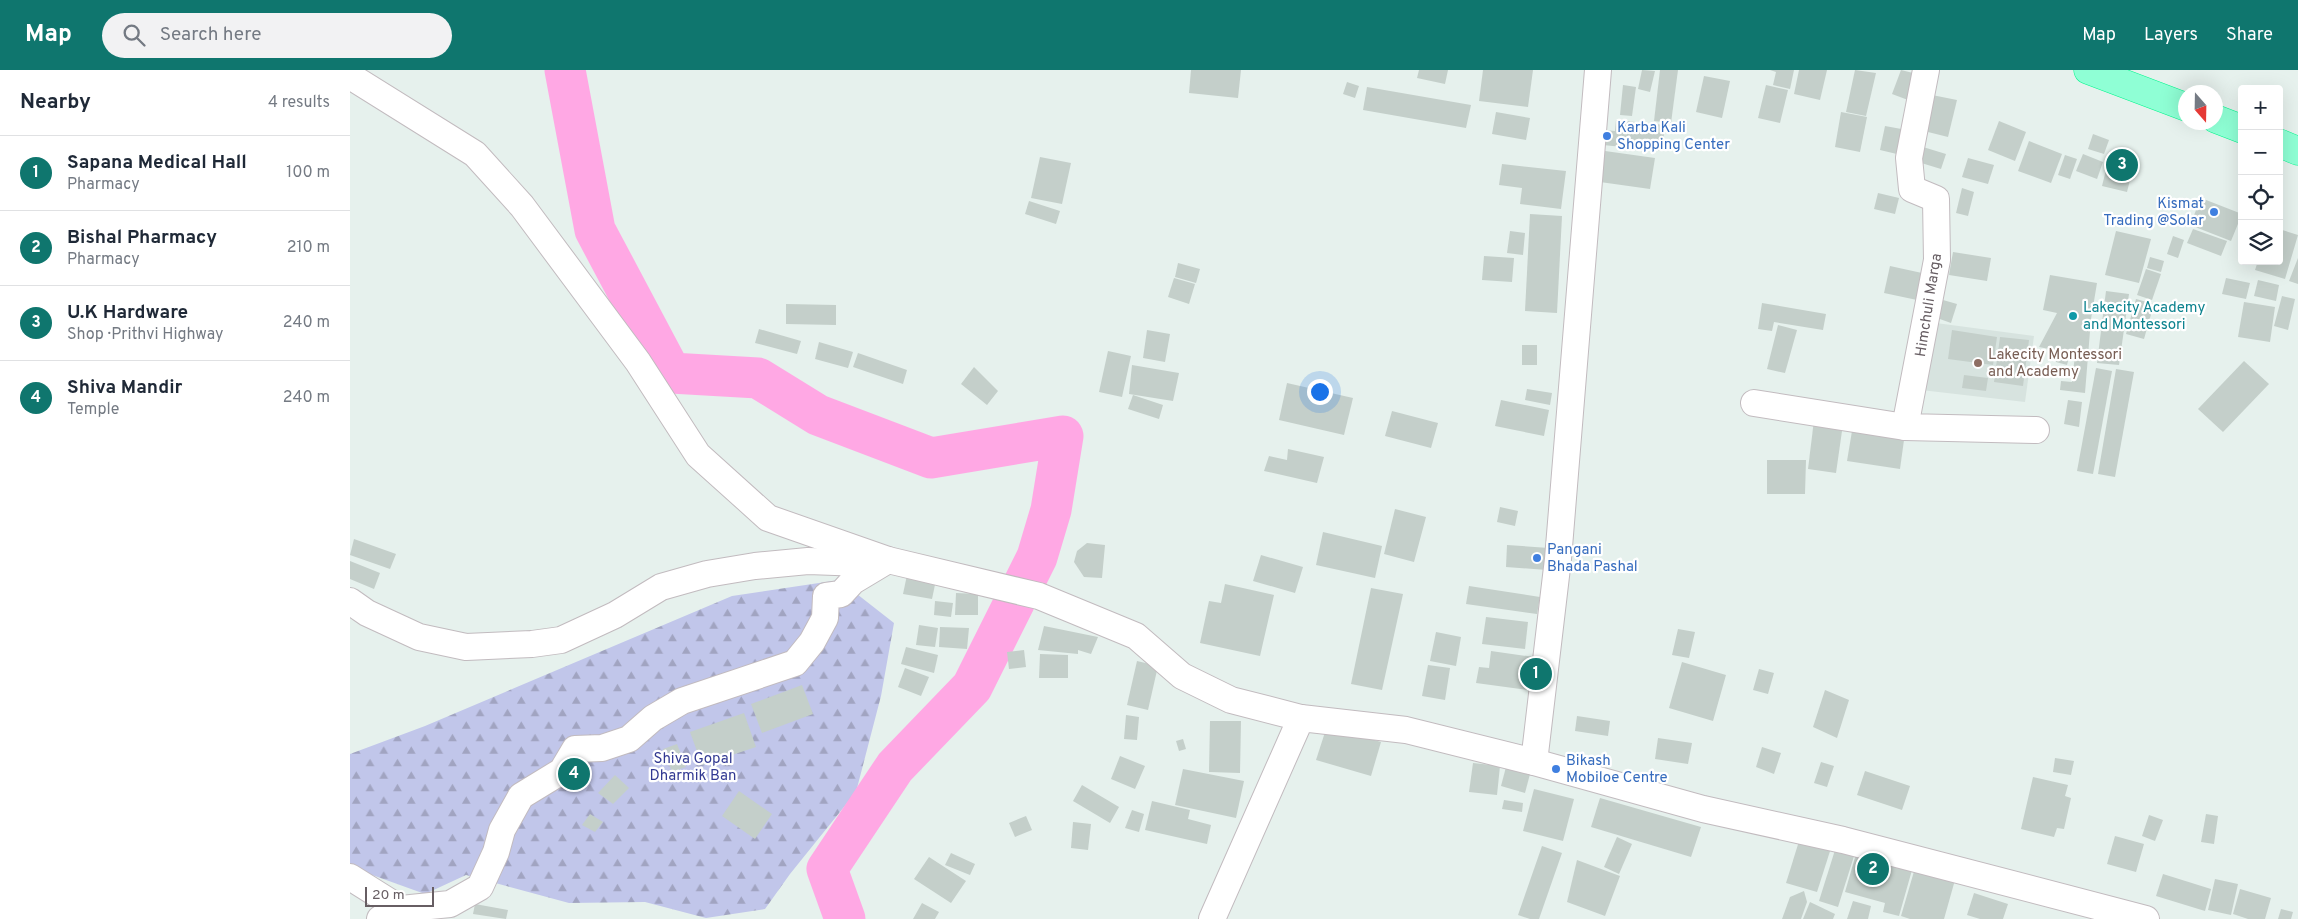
<!DOCTYPE html>
<meta charset="utf-8">
<style>
:root{--surface:#fff;--page:#f2f2f3;--text:#1f2937;--muted:#747a83;--line:#e0e1e3;--accent:#0f766e}
body{margin:0;font-family:Overpass,sans-serif;background:var(--page);color:var(--text)}
.controls{position:absolute;right:15px;top:15px;display:grid;overflow:hidden;border-radius:5px;box-shadow:0 5px 20px #0002}
.controls button{width:45px;height:45px;display:grid;place-items:center;padding:0;border:0;border-bottom:1px solid var(--line);background:var(--surface);color:var(--text);font:25px sans-serif}
.compass{position:absolute;left:1828px;top:15px;width:45px;height:45px;border-radius:50%;background:var(--surface);box-shadow:0 5px 20px #0002;rotate:160deg}
.scale{position:absolute;left:15px;bottom:12px;width:69px;box-sizing:border-box;padding-left:5px;border:2px solid #675e63;border-top:0;font-size:14px;line-height:18px;white-space:nowrap;color:#675e63;-webkit-text-stroke:4px #fff;paint-order:stroke}
.you{position:absolute;left:969px;top:321px;width:18px;height:18px;margin:-12px;border:4px solid #fff;border-radius:50%;background:#1a73e8;box-shadow:0 0 0 8px #1a73e833}
.badge{display:grid;place-items:center;width:32px;height:32px;border-radius:50%;background:var(--accent);color:#fff;font-size:16px;font-weight:700}
.pin{position:absolute;translate:-50% -50%;border:2px solid #fff;box-shadow:0 1px 5px #0006}
.list{margin:0;padding:0;list-style:none}
h2{display:flex;justify-content:space-between;align-items:center;height:65px;margin:0;padding:0 20px;font-size:21px}
h2 small{font-size:16px;font-weight:400;color:var(--muted)}
.list li{display:grid;grid-template-columns:32px 1fr auto;gap:15px;align-items:center;box-sizing:border-box;height:75px;padding:0 20px;border-top:1px solid var(--line)}
.list b{display:block;font-size:19px;white-space:nowrap}
.list p{margin:0;font-size:16px;white-space:nowrap;color:var(--muted)}
.list em{font-size:16px;font-style:normal;color:var(--muted)}
.icon{flex:none;width:28px;height:28px;fill:none;stroke:currentColor;stroke-width:2;stroke-linecap:round;stroke-linejoin:round}
.map{position:relative;flex:none;width:1948px;height:849px;overflow:hidden}
header{display:flex;align-items:center;gap:30px;box-sizing:border-box;height:70px;padding:0 25px;background:var(--accent);color:#fff}
header strong{font-size:24px}
nav{display:flex;gap:28px;margin-inline-start:auto;font-size:18px}
.search{width:350px;height:45px;background:var(--page);display:flex;align-items:center;gap:12px;box-sizing:border-box;padding:0 18px;border-radius:28px;color:var(--muted);font-size:19px}
main{display:flex}
aside{flex:1;background:var(--surface)}
.map>svg:first-child{display:block}
.education{fill:#d7e3df}
.forest{fill:url(#forest-firs)}
.lines{fill:none;stroke-linecap:round;stroke-linejoin:round}
.river{stroke:#ffa8e4;stroke-width:41}
.building{fill:#c4cfca}
.minor-casing{stroke:#c2bbbf;stroke-width:28}
.highway-casing{stroke:#00f78c;stroke-width:29}
.minor{stroke:#fff;stroke-width:26}
.highway{stroke:#8fffd5;stroke-width:28}
.shop-dot{fill:#3f7fe0;stroke:#fff;stroke-width:2}
.culture-dot{fill:#0f9aa8;stroke:#fff;stroke-width:2}
.education-dot{fill:#8d6e63;stroke:#fff;stroke-width:2}
.labels{text-anchor:middle;stroke-width:4.5;stroke-linejoin:round;paint-order:stroke}
.shop-label{font-size:15px;fill:#366cbe;stroke:#fff;text-anchor:start}
.street-label{font-size:15px;fill:#675e63;stroke:#fff}
.culture-label{font-size:15px;fill:#0d838f;stroke:#fff;text-anchor:start}
.education-label{font-size:15px;fill:#785e54;stroke:#fff;text-anchor:start}
.park-label{font-size:15px;fill:#323992;stroke:#fff}
</style>
<header>
<strong>Map</strong>
<div class="search"><svg class="icon" aria-label="search" viewBox="0 0 24 24"><circle cx="10" cy="10" r="6"/><path d="M15 15l6 6"/></svg>Search here</div>
<nav><a>Map</a><a>Layers</a><a>Share</a></nav>
</header>
<main>
<aside>
<h2>Nearby<small>4 results</small></h2>
<ul class="list">
<li><span class="badge">1</span><div><b>Sapana Medical Hall</b><p>Pharmacy</p></div><em>100 m</em></li>
<li><span class="badge">2</span><div><b>Bishal Pharmacy</b><p>Pharmacy</p></div><em>210 m</em></li>
<li><span class="badge">3</span><div><b>U.K Hardware</b><p>Shop · Prithvi Highway</p></div><em>240 m</em></li>
<li><span class="badge">4</span><div><b>Shiva Mandir</b><p>Temple</p></div><em>240 m</em></li>
</ul>
</aside>
<div class="map">
<svg width="1948" height="849" viewBox="0 0 1948 849">
<defs>
<pattern id="forest-firs" width="22" height="20" patternUnits="userSpaceOnUse" patternTransform="scale(1.25)"><rect width="22" height="20" fill="#c1c6ea"/><path d="M5 1l3.5 6h-7zM16 11l3.5 6h-7z" fill="#a1a4c1"/></pattern>
</defs>
<rect width="100%" height="100%" fill="#e6f1ed"/>
<polygon class="education" points="1586,253 1684,266 1675,332 1571,320"/>
<polygon class="forest" points="489,510 544,553 531,626 506,722 440,804 415,839 356,848 295,832 219,833 116,805 75,824 0,797 0,684 75,656 382,526"/>
<g class="lines">
<polyline class="river" points="215,0 245,160 321,303 408,308 468,345 581,388 713,366 701,440 687,487 622,617 545,697 477,799 495,849"/>
</g>
<g class="building">
<polygon points="841,0 891,0 888,28 839,23"/>
<polygon points="1069,0 1098,0 1095,14 1067,8"/>
<polygon points="1133,0 1183,0 1178,37 1129,31"/>
<polygon points="1292,0 1305,1 1300,22 1288,19"/>
<polygon points="1310,0 1328,0 1321,53 1304,51"/>
<polygon points="1420,0 1444,0 1440,19 1423,15 1426,2"/>
<polygon points="1449,0 1477,0 1470,30 1444,24"/>
<polygon points="1505,0 1526,3 1516,46 1496,42"/>
<polygon points="1551,0 1567,4 1558,30 1542,24"/>
<polygon points="1354,6 1380,11 1372,48 1346,42"/>
<polygon points="997,12 1009,16 1005,28 993,24"/>
<polygon points="1273,15 1286,17 1282,46 1270,45"/>
<polygon points="1416,15 1438,20 1430,53 1408,48"/>
<polygon points="1017,17 1121,35 1116,58 1013,40"/>
<polygon points="1582,25 1607,30 1598,67 1574,61"/>
<polygon points="1146,42 1180,48 1176,70 1142,64"/>
<polygon points="1491,42 1517,47 1510,82 1485,77"/>
<polygon points="1266,50 1315,55 1312,81 1253,75 1254,60 1265,61"/>
<polygon points="1649,51 1676,62 1665,91 1638,80"/>
<polygon points="1535,56 1557,60 1551,85 1530,80"/>
<polygon points="1743,64 1759,70 1754,84 1738,79"/>
<polygon points="1679,71 1712,84 1701,113 1668,101"/>
<polygon points="1573,77 1596,84 1591,99 1568,92"/>
<polygon points="1255,81 1305,88 1300,119 1250,112"/>
<polygon points="1733,84 1753,92 1747,109 1726,101"/>
<polygon points="1760,84 1785,90 1777,122 1752,116"/>
<polygon points="1715,85 1727,89 1720,109 1708,105"/>
<polygon points="690,87 721,93 712,134 681,128"/>
<polygon points="1618,88 1644,95 1638,114 1612,107"/>
<polygon points="1152,94 1216,101 1211,139 1170,134 1172,118 1149,115"/>
<polygon points="1612,118 1624,122 1618,146 1606,143"/>
<polygon points="1528,123 1549,128 1545,144 1524,139"/>
<polygon points="1851,128 1892,144 1881,171 1840,155"/>
<polygon points="679,131 710,141 706,154 675,144"/>
<polygon points="1180,144 1212,146 1207,243 1175,241"/>
<polygon points="1843,159 1877,171 1871,186 1837,173"/>
<polygon points="1929,159 1948,165 1935,209 1905,200 1908,191 1929,191"/>
<polygon points="1160,161 1175,163 1173,185 1157,183"/>
<polygon points="1766,161 1801,169 1789,213 1755,205"/>
<polygon points="1823,166 1834,170 1828,188 1817,184"/>
<polygon points="1603,182 1641,188 1637,211 1599,205"/>
<polygon points="1134,186 1164,188 1162,212 1132,210"/>
<polygon points="1800,187 1814,191 1811,202 1797,198"/>
<polygon points="1948,188 1948,214 1939,211"/>
<polygon points="828,193 850,199 846,213 825,207"/>
<polygon points="1540,196 1572,203 1567,230 1534,223"/>
<polygon points="1796,199 1811,204 1802,230 1787,225"/>
<polygon points="1700,205 1747,213 1741,249 1735,323 1710,320 1711,311 1722,312 1725,285 1734,285 1720,283 1717,295 1706,292 1709,281 1689,277 1707,243 1693,240"/>
<polygon points="824,208 845,214 839,234 818,227"/>
<polygon points="1876,208 1900,213 1896,229 1872,224"/>
<polygon points="1908,210 1929,215 1926,231 1904,226"/>
<polygon points="1756,221 1779,224 1769,295 1747,293"/>
<polygon points="1932,226 1945,229 1938,260 1924,256"/>
<polygon points="1786,229 1804,234 1794,269 1776,264"/>
<polygon points="1593,230 1607,234 1601,253 1587,248"/>
<polygon points="1894,232 1925,237 1920,272 1888,267"/>
<polygon points="1412,233 1476,244 1473,260 1424,252 1422,261 1408,259"/>
<polygon points="436,234 486,235 486,255 436,254"/>
<polygon points="1428,255 1447,260 1435,303 1417,299"/>
<polygon points="409,259 451,271 447,284 405,273"/>
<polygon points="797,260 820,264 815,292 793,288"/>
<polygon points="1602,260 1647,267 1643,295 1598,289"/>
<polygon points="1650,267 1679,270 1673,316 1644,312"/>
<polygon points="469,272 503,282 498,298 465,289"/>
<rect x="1172" y="275" width="15" height="20"/>
<polygon points="758,281 781,286 772,327 749,322"/>
<polygon points="508,283 557,300 553,314 503,297"/>
<polygon points="1894,291 1919,314 1873,362 1848,339"/>
<polygon points="782,295 829,303 823,331 779,324"/>
<polygon points="624,297 648,321 637,335 611,314"/>
<polygon points="1746,298 1762,301 1743,404 1727,401"/>
<polygon points="1766,299 1784,302 1765,407 1748,404"/>
<polygon points="1614,305 1638,308 1636,321 1612,318"/>
<polygon points="937,313 1003,328 994,365 929,350"/>
<polygon points="1177,319 1202,323 1200,335 1175,330"/>
<polygon points="783,325 813,335 809,349 778,339"/>
<polygon points="1151,330 1199,340 1194,366 1145,356"/>
<polygon points="1718,330 1732,332 1729,357 1714,354"/>
<polygon points="1042,341 1088,353 1081,378 1035,366"/>
<polygon points="1464,350 1493,354 1486,403 1458,399"/>
<polygon points="1502,361 1554,370 1550,399 1497,391"/>
<polygon points="938,379 974,387 967,413 914,401 919,386 937,390"/>
<polygon points="1417,390 1456,390 1455,424 1417,424"/>
<polygon points="1150,437 1168,441 1165,456 1147,452"/>
<polygon points="1045,439 1076,447 1064,492 1034,484"/>
<polygon points="973,462 1032,476 1025,508 966,495"/>
<polygon points="4,469 46,484 40,499 0,485"/>
<polygon points="737,473 755,475 752,508 734,507 724,492 727,481"/>
<polygon points="1157,475 1199,478 1197,500 1156,497"/>
<polygon points="911,485 953,497 945,523 903,511"/>
<polygon points="0,491 30,503 24,519 0,509"/>
<polygon points="557,505 586,510 582,529 553,524"/>
<polygon points="875,514 924,525 910,586 850,573 859,531 871,533"/>
<polygon points="1119,516 1190,527 1187,544 1116,534"/>
<polygon points="1021,518 1053,524 1032,620 1001,614"/>
<polygon points="606,523 628,524 628,545 605,545"/>
<polygon points="585,531 603,533 601,547 584,545"/>
<polygon points="1136,547 1178,552 1175,579 1132,574"/>
<polygon points="569,555 588,558 585,577 566,575"/>
<polygon points="694,556 748,567 741,584 728,580 728,584 688,580"/>
<polygon points="590,557 619,558 617,579 589,577"/>
<polygon points="1328,559 1345,562 1339,588 1322,585"/>
<polygon points="1086,562 1111,567 1106,596 1080,591"/>
<polygon points="556,577 588,585 584,603 551,594"/>
<polygon points="674,580 676,597 659,599 657,582"/>
<polygon points="1141,581 1191,588 1186,621 1126,613 1129,597 1139,598"/>
<polygon points="690,584 718,585 718,608 689,608"/>
<polygon points="787,591 808,596 798,640 777,635"/>
<polygon points="1332,592 1376,605 1363,651 1319,638"/>
<polygon points="1078,595 1100,598 1095,630 1072,626"/>
<polygon points="555,598 579,607 571,626 548,617"/>
<polygon points="1409,599 1424,603 1418,624 1403,620"/>
<polygon points="452,615 463,644 412,663 401,634"/>
<polygon points="1475,620 1499,630 1487,668 1463,657"/>
<polygon points="394,643 406,677 352,695 340,662"/>
<polygon points="776,645 789,647 787,670 774,669"/>
<polygon points="1227,646 1260,651 1258,666 1225,661"/>
<polygon points="860,651 891,651 890,703 859,702"/>
<polygon points="977,656 1031,672 1021,706 966,690"/>
<polygon points="1308,668 1342,673 1338,694 1305,689"/>
<polygon points="833,669 836,679 829,681 826,671"/>
<polygon points="327,674 336,697 322,702 313,679"/>
<polygon points="1412,677 1431,683 1424,704 1406,697"/>
<polygon points="770,686 795,696 785,719 761,709"/>
<polygon points="1705,688 1724,691 1721,705 1703,702"/>
<polygon points="1471,692 1484,696 1477,717 1464,713"/>
<polygon points="1123,693 1150,696 1147,725 1119,722"/>
<polygon points="1156,697 1180,704 1175,723 1151,716"/>
<polygon points="833,699 894,711 886,748 825,735"/>
<polygon points="1515,701 1560,716 1552,740 1507,725"/>
<polygon points="265,705 279,718 263,734 248,723"/>
<polygon points="1683,707 1718,715 1715,726 1721,728 1714,759 1707,758 1704,767 1671,759"/>
<polygon points="732,715 769,737 760,753 723,731"/>
<polygon points="1184,719 1224,729 1213,771 1173,761"/>
<polygon points="389,721 422,744 405,769 372,746"/>
<polygon points="1250,728 1351,757 1341,787 1241,757"/>
<polygon points="1154,730 1173,733 1172,742 1152,739"/>
<polygon points="802,731 840,740 838,749 861,755 857,774 795,760"/>
<polygon points="782,740 794,744 789,762 775,758"/>
<polygon points="240,744 253,752 245,762 232,755"/>
<polygon points="1856,744 1868,746 1864,774 1851,772"/>
<polygon points="1799,745 1813,750 1805,771 1792,766"/>
<polygon points="676,746 682,760 665,767 659,753"/>
<polygon points="723,752 741,754 738,780 721,778"/>
<polygon points="1765,766 1794,774 1786,802 1757,794"/>
<polygon points="1267,767 1282,774 1269,804 1254,797"/>
<polygon points="1450,768 1481,778 1467,822 1436,813"/>
<polygon points="1192,776 1212,783 1189,849 1180,849 1168,845"/>
<polygon points="1485,780 1504,786 1488,837 1469,831"/>
<polygon points="601,783 625,794 620,805 595,795"/>
<polygon points="1506,784 1562,800 1549,846 1533,842 1535,833 1495,822"/>
<polygon points="579,787 616,811 601,833 564,809"/>
<polygon points="1227,790 1270,806 1255,846 1217,832"/>
<polygon points="1565,798 1605,810 1594,849 1560,849 1551,846"/>
<polygon points="1813,804 1861,819 1855,841 1806,826"/>
<polygon points="1865,809 1888,814 1881,845 1858,840"/>
<polygon points="1890,819 1921,828 1915,849 1898,849 1883,844"/>
<polygon points="1454,821 1457,832 1451,849 1432,849 1440,827"/>
<polygon points="1624,823 1658,834 1653,849 1630,849 1617,845"/>
<polygon points="1503,831 1521,836 1518,849 1497,849"/>
<polygon points="1460,832 1485,844 1483,849 1453,849"/>
<polygon points="572,833 589,842 585,849 563,849"/>
<polygon points="125,834 158,840 156,849 123,844"/>
<polygon points="1931,839 1943,842 1941,849 1928,849"/>
</g>
<g class="lines">
<defs>
<g id="minor">
<polyline points="1576,0 1559,88 1562,119 1586,129 1587,190 1555,357 1686,360"/>
<polyline points="0,6 125,84 172,136 288,292 348,385 418,448 538,490 689,526 786,566 832,606 881,630 951,648"/>
<polyline points="1404,333 1555,357"/>
<polyline points="0,531 17,543 69,567 116,577 182,574 211,570 265,545 311,517 357,504 405,496 458,491 513,493 538,490 503,511 491,524 476,526 475,548 462,572 445,593 332,631 303,648 279,669 252,678 225,679 212,701 171,726 152,760 146,782 130,817 100,834 51,839 30,849"/>
<polyline points="1184,692 1208,489 1248,0"/>
<polyline points="0,807 51,839 55,849"/>
<polyline points="862,849 951,648 1056,660 1184,692 1353,739 1493,770 1796,849"/>
</g>
<g id="highway">
<polyline points="1738,0 1836,37"/>
<polyline points="1866,49 1892,59"/>
<polyline points="1929,73 1948,81"/>
</g>
</defs>
<use href="#minor" class="minor-casing"/>
<use href="#highway" class="highway-casing"/>
<use href="#minor" class="minor"/>
<use href="#highway" class="highway"/>
</g>
<g class="shop-dot">
<circle cx="1257" cy="66" r="5"/>
<circle cx="1864" cy="142" r="5"/>
<circle cx="1187" cy="488" r="5"/>
<circle cx="1206" cy="699" r="5"/>
</g>
<circle class="culture-dot" cx="1723" cy="246" r="5"/>
<circle class="education-dot" cx="1628" cy="293" r="5"/>
<g class="labels">
<g class="shop-label">
<text x="1267" y="62">Karba Kali<tspan x="1267" dy="17">Shopping Center</tspan></text>
<text x="1854" y="138" text-anchor="end">Kismat<tspan x="1854" dy="17">Trading @Solar</tspan></text>
<text x="1197" y="484">Pangani<tspan x="1197" dy="17">Bhada Pashal</tspan></text>
<text x="1216" y="695">Bikash<tspan x="1216" dy="17">Mobiloe Centre</tspan></text>
</g>
<g class="street-label">
<text transform="translate(1578 235) rotate(-81)" y="5">Himchuli Marga</text>
</g>
<g class="culture-label">
<text x="1733" y="242">Lakecity Academy<tspan x="1733" dy="17">and Montessori</tspan></text>
</g>
<g class="education-label">
<text x="1638" y="289">Lakecity Montessori<tspan x="1638" dy="17">and Academy</tspan></text>
</g>
<g class="park-label">
<text x="343" y="693">Shiva Gopal<tspan x="343" dy="17">Dharmik Ban</tspan></text>
</g>
</g>
</svg>
<div class="controls">
<button>+</button>
<button>−</button>
<button><svg class="icon" aria-label="locate" viewBox="0 0 24 24"><circle cx="12" cy="12" r="6"/><path d="M12 2v4M12 18v4M2 12h4M18 12h4"/></svg></button>
<button><svg class="icon" aria-label="layers" viewBox="0 0 24 24"><path d="M12 4l9 5-9 5-9-5zM3 14l9 5 9-5"/></svg></button>
</div>
<svg class="compass" viewBox="-18 -18 36 36"><path d="M0-13l5 13h-10z" fill="#e53935"/><path d="M0 13l5-13h-10z" fill="#747a83"/></svg>
<div class="scale">20 m</div>
<div class="you"></div>
<div class="pin badge" style="left:1186px;top:604px">1</div>
<div class="pin badge" style="left:1523px;top:799px">2</div>
<div class="pin badge" style="left:1772px;top:95px">3</div>
<div class="pin badge" style="left:224px;top:704px">4</div>
</div>
</main>
